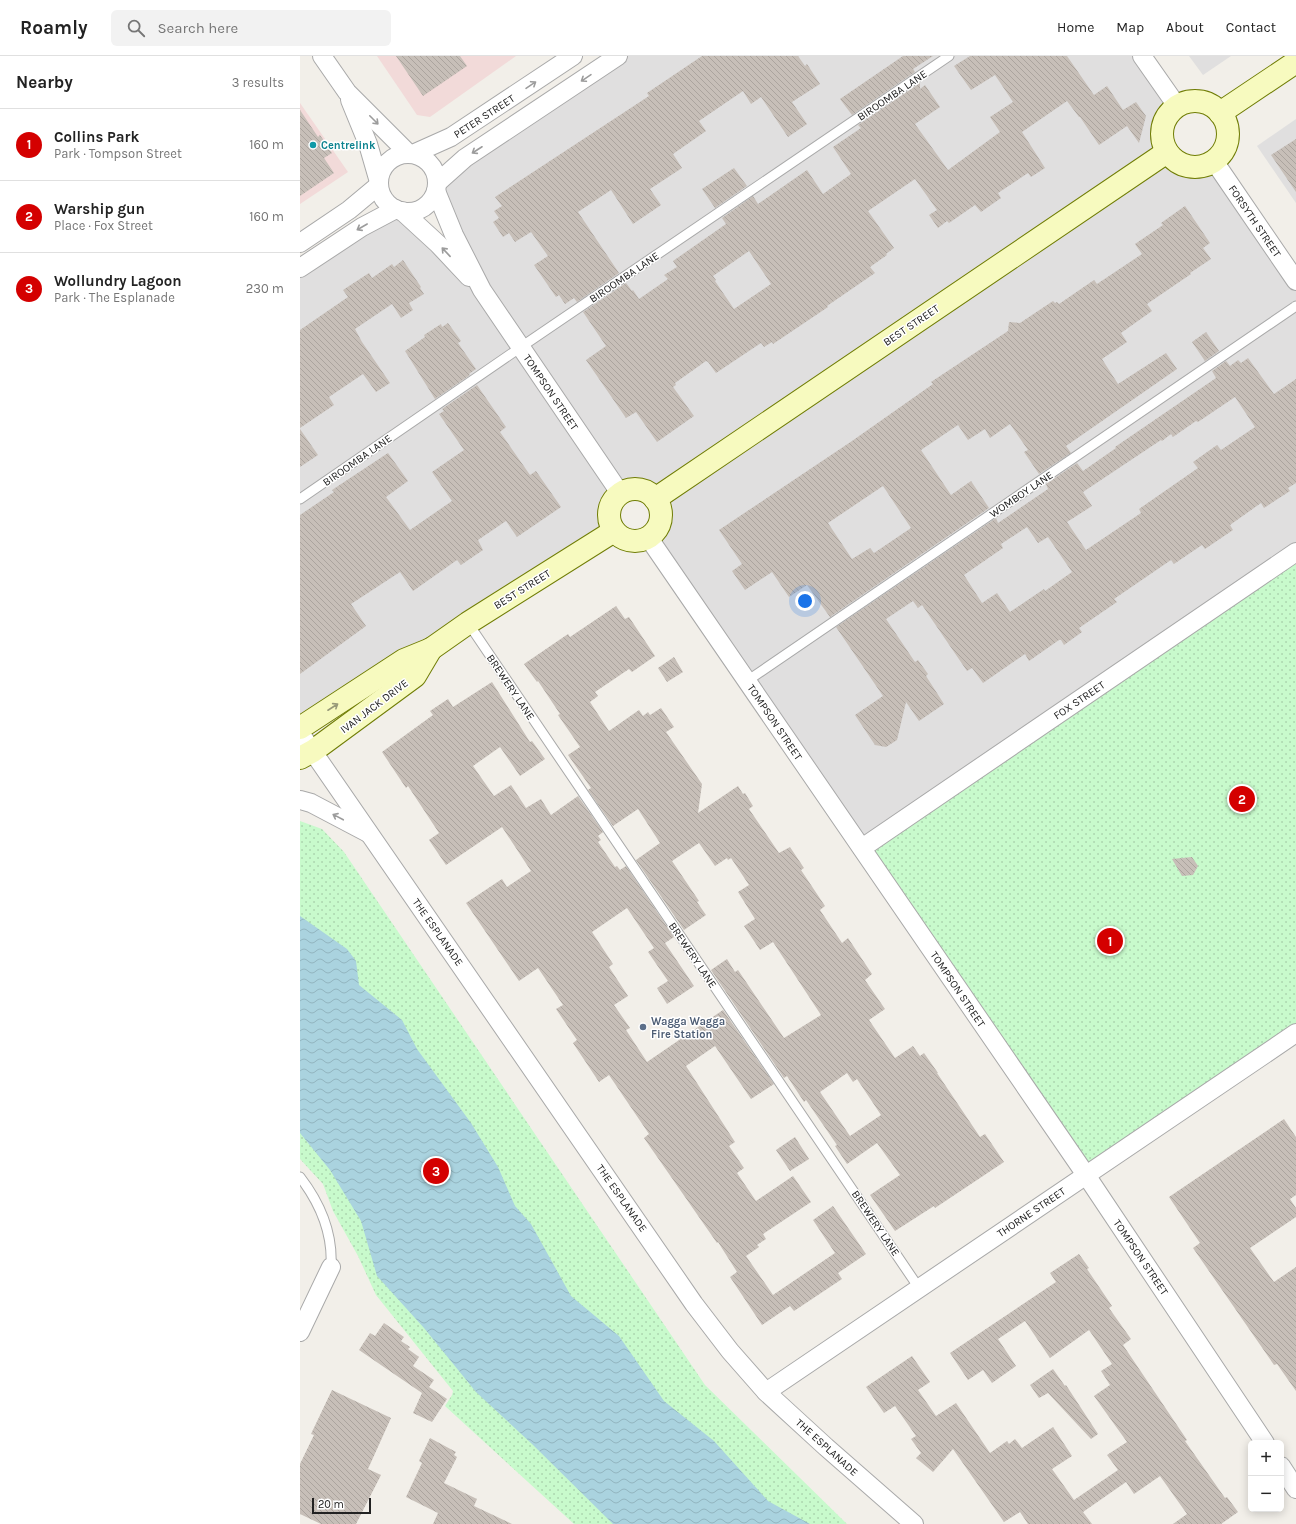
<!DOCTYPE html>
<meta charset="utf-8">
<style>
:root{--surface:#fff;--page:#f2f2f2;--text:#222;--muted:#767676;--line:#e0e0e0;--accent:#d40000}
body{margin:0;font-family:Karla,sans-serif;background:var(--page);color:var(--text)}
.controls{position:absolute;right:12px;bottom:12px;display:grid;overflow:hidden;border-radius:6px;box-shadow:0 2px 10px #0003}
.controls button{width:36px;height:36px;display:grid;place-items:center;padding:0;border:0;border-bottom:1px solid var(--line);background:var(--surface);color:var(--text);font:20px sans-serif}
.scale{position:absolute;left:12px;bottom:10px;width:59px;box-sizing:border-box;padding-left:4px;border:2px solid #222;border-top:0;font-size:11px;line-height:14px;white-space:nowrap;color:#222;-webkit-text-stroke:3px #fff;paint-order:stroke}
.you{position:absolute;left:505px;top:545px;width:14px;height:14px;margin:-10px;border:3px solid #fff;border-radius:50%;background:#1a73e8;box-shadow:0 0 0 6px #1a73e833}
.badge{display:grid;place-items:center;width:26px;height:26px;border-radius:50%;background:var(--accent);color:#fff;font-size:13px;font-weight:700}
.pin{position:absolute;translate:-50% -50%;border:2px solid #fff;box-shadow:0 1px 4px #0006}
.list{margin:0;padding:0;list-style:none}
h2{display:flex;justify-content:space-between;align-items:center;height:52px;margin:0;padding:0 16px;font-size:17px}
h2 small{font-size:13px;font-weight:400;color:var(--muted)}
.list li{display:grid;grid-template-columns:26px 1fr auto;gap:12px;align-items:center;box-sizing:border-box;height:72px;padding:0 16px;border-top:1px solid var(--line)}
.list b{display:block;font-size:15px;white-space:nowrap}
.list p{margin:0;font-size:13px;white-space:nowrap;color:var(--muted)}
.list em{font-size:13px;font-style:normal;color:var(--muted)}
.icon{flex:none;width:22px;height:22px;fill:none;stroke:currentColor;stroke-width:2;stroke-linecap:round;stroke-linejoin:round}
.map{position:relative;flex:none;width:996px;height:1468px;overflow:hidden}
header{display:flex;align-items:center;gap:24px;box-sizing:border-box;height:56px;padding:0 20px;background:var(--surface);border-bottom:1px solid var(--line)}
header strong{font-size:19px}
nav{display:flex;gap:22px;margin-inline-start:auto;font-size:14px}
.search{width:280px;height:36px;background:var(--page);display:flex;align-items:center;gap:10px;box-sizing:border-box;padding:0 14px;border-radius:6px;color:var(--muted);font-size:15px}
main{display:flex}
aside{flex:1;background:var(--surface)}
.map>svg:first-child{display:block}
.residential{fill:#e0dfdf}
.commercial{fill:#f2dad9}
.park{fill:url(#park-dots)}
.water{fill:url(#water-waves)}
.building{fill:url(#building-back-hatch);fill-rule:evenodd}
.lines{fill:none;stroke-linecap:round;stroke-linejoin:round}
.lane-casing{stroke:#a9a9a9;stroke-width:11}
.street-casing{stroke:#a9a9a9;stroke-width:20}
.secondary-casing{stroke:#707d05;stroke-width:24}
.lane{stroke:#fff;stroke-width:9}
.street{stroke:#fff;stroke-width:18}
.secondary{stroke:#f7fabf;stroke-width:22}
.oneway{stroke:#9c9c9c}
.oneway2{stroke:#979978}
.culture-dot{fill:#0f9aa8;stroke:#fff;stroke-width:1.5}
.service-dot{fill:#5c6f8a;stroke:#fff;stroke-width:1.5}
.labels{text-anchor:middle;stroke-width:3;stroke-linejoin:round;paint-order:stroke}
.street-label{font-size:11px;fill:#222;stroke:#fff}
.culture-label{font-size:11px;font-weight:bold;fill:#0d838f;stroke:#fff;text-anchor:start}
.service-label{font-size:11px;font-weight:bold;fill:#4e5e75;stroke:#fff;text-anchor:start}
</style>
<header>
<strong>Roamly</strong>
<div class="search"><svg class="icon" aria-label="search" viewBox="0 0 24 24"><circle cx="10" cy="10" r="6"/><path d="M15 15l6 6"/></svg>Search here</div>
<nav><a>Home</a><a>Map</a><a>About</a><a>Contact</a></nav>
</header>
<main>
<aside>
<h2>Nearby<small>3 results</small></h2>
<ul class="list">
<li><span class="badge">1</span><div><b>Collins Park</b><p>Park · Tompson Street</p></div><em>160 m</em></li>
<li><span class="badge">2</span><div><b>Warship gun</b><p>Place · Fox Street</p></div><em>160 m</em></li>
<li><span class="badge">3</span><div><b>Wollundry Lagoon</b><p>Park · The Esplanade</p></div><em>230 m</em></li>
</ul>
</aside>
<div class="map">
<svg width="996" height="1468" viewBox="0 0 996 1468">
<defs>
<pattern id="park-dots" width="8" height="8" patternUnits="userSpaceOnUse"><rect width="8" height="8" fill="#c8facc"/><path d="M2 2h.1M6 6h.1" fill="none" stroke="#acd6af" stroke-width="1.8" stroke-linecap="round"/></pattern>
<pattern id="water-waves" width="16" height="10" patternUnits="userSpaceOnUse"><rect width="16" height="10" fill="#aad3df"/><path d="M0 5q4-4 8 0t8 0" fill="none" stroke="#92b5bf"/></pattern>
<pattern id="building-back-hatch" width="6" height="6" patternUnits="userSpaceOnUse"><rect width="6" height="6" fill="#c7bfb8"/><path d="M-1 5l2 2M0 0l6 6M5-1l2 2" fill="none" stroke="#aba49e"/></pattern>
</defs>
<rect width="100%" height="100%" fill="#f2efe9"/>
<g class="residential">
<polygon points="326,0 839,0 874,50 868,56 862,65 859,75 860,84 865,95 352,435 337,429 329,429 322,432 184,231 140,130"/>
<polygon points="889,0 931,0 903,19"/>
<polygon points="996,63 996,147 957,90"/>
<polygon points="873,105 882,112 894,114 905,114 914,109 996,233 996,489 562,789 356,477 360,470 362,460 361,450"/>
<polygon points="96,158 180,237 312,441 308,448 305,460 309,467 0,669 0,216"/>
</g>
<g class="commercial">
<polygon points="77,0 216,0 130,61 117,59"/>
<polygon points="0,47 48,116 0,148"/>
</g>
<g class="park">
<polygon points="996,496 996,977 786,1119 562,792"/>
<polygon points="0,765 22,773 44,796 405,1329 547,1468 274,1468 145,1350 152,1339 153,1335 76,1239 58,1200 33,1155 23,1128 0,1103"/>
</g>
<polygon class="water" points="0,860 47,893 56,905 59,929 102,964 117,993 171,1067 198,1111 215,1150 231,1168 271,1240 319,1280 364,1345 414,1385 468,1445 510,1468 313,1468 232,1388 176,1336 124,1272 77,1220 61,1165 30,1114 0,1077"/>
<g class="building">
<polygon points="96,0 160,0 167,10 123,40"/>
<polygon points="402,0 498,0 505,10 507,8 520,28 492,46 507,68 488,81 461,41 451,48 443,35 399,65 406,75 373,98 382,112 350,133 361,149 333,168 311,134 278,156 319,217 277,246 274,242 265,248 259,239 256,241 234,209 248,200 231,176 215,186 209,177 203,181 193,166 199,162 194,155 202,150 195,141 349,40 347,37"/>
<polygon points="603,0 633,0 613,13 615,16 552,59 540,43"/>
<path d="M670,0h97l27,39 13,-9 16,24 13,-8 10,14 -7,27 -12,-17 -28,19 -19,-28h-1l-12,-16 -45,31 23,36 -14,9 -3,-4 -30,20 3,5 -20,14 -6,-7 -26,18 -2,-2 -9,7 -9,-13 8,-5 -22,-31 -47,32 26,37 -8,6 1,1 -17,12 5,6 -48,33 1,1 -55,37 -1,-2 -8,5 -3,-4 -45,30 -8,-11 -2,-1 -31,22 1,2 -3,2 21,29 -37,26 -21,-30 -10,6 -40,-58 20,-14 -23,-34 43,-29 6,8 1,-1 6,9 29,-20 -4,-4 13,-8 -4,-6 53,-37 -4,-6 31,-22 5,8 49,-34 16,24 28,-20 -18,-27 28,-19 -3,-3 62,-42v6l5,-4 15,22 -25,17 33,46 52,-38 -10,-15 23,-15 -18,-27 -24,15 -17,-24zM449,195l22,33 -37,25 -19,-28 1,-1 -3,-4z"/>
<polygon points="0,54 18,81 20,79 32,97 24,102 34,117 0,140"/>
<polygon points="996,83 996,136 971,99"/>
<polygon points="434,112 447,130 415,152 402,133"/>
<path d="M885,150l25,37 -7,5 8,11 -21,14 1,1 -44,30 5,7 -31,22 6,9 -25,17 16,25 48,-31 11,16 -111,77 5,7 -32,21 -15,-22 4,-2 -18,-26 -20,14 -5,-9 -17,11 -10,-15 -37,25 30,45 20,-14 18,27 -159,109 -23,-32 -18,12 -17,-25 -27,18 -13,-19 10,-7 -23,-34 133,-89 81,-57 -2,-2 77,-51 1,-9 11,1 33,-22 2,2 2,-1 2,2 35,-24 3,4 45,-30 -7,-10 28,-19 -2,-2zM583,430l28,42 -37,25 -4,-5 -18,11 -24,-36z"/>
<polygon points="103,204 121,231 120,232 124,238 109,247 113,254 101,262 92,248 55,273 62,286 90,327 76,336 63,318 29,341 34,349 0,372 0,274 48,241 43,234 69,217 72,222 92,208 94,211"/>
<polygon points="148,267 161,285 158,287 176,313 169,318 170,319 135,343 105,295 125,281 124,279 141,268 142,271"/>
<polygon points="906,276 919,295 905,305 892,286"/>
<path d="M948,302l26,36 22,-15v104l-8,5 2,3 -26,17 -3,-5 -31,22 3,5 -28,19 -3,-4 -28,19 -3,-4 -57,39 3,3 -38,26 3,4 -18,13 -3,-5h-2l-30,21 -4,-7 -42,29 -11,-15 -5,3 -45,-66 -4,3 -5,-7 -27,18 29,43 3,-2 10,14 -2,2 18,28 -25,17 -13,-19 -9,38 -11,7 -11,-2 -20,-30 28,-19 -47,-69 160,-109 2,5 50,-34 -2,-5 31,-21 6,8 33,-23 -1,-1 101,-69 -4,-7 14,-10 4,5 8,-6 3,3zM935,341l20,30 -34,23 -4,-5 -24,17 5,6 -59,41 2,4 -55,37 -19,-28 25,-16 -9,-14 78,-52 1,1 9,-7 2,3 23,-16 2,1zM727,471l11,16 10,-6 24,35 -27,19 -1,-2 -34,23 -13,-19 -15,10 -18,-28 39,-27 -2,-4z"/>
<polygon points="177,329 206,371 200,376 230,419 236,415 261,451 217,481 206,465 178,484 183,494 161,509 157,504 113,535 100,516 51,548 66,570 0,618 0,459 34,436 32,434 88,397 108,425 86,441 110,474 152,445 132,416 164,394 139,358 144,355 142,353"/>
<polygon points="0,373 18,399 0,411"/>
<path d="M316,550l9,13 4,-2 26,39 -23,16 -3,-3 -34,23 3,4 -8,6 19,29 30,-21 4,6 5,-4 2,3 11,-7 13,19 -8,5 36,52 -4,29 40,-27 5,8 2,-1 8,13 -4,3 30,44 11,-6 14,21 -3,2 24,36 -5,4 22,33 6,-5 24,36 -7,6 20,29 -16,11 26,38 18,-12 7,10 4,-3 14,20h-1l43,64 5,-3 19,28 -69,46 -1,-2 -39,25 -25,-36 30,-20 -23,-32 -30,21 -12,-18 2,-1 -31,-45 -2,2 -17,-26 -3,2 -73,-108 16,-11 8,13 3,-2 46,68 37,-23 -48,-73 -13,8 -16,-24 11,-7 -17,-27 11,-7 -18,-27 -3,2 -1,-2 -12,8 -16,-23 -27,18 27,40 -2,1 9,13 -22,15 -48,-70 24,-17 -22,-34 -25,17 -25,-36 3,-2 -23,-33 12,-8 -22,-32 2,-1 -22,-33 -1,1 -13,-18 44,-30 2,3zM547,1017l6,9 4,-3 24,36 -31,21 -30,-44z"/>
<polygon points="374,601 383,616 367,626 358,612"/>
<polygon points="192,626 230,686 232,685 245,703 220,720 200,691 173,710 194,740 211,729 226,752 241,743 251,759 278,740 303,776 298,780 301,784 298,786 315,811 317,810 320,814 326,810 374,881 365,887 394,930 367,948 357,932 368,925 348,896 354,892 327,852 292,876 313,908 309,911 328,940 314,949 330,972 326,974 347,1006 423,954 474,1028 451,1043 415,990 386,1010 435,1086 429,1090 444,1112 437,1117 456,1145 493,1120 511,1146 463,1178 466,1183 457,1189 459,1191 446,1200 473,1239 535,1197 513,1164 533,1150 566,1198 538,1217 542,1223 494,1255 490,1250 462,1269 430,1221 437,1216 418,1186 417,1187 344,1082 349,1078 309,1019 299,1026 273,987 277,984 256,953 263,949 238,912 219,925 166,847 202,823 207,831 231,815 202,771 146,809 129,784 139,777 108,730 106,732 82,696 133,659 130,655 148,643 153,651"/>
<polygon points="892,801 898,810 893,819 882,820 872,803"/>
<polygon points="984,1063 996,1081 996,1139 990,1143 996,1152 996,1161 950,1192 974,1226 996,1211 996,1335 977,1308 974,1309 893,1192 900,1187 869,1141"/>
<polygon points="495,1081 509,1103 490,1115 476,1094"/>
<polygon points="779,1198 789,1212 787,1213 812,1250 809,1252 831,1283 823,1289 887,1384 885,1385 925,1442 927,1441 938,1456 921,1468 873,1468 887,1458 860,1420 834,1438 826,1426 783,1456 792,1468 728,1468 720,1456 704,1466 653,1393 633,1416 616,1402 621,1397 611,1383 616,1380 595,1350 584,1357 566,1331 612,1300 630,1326 618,1334 636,1360 656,1347 690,1397 707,1385 709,1388 715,1383 722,1392 753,1371 772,1400 752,1413 774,1444 818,1414 807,1399 827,1386 794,1340 810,1329 801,1315 812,1308 789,1274 750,1302 725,1265 698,1283 716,1310 692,1327 683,1314 668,1324 650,1297 756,1226 750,1217"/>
<polygon points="84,1267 104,1281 101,1285 110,1291 108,1293 119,1301 113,1310 134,1324 129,1331 147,1343 132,1366 113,1357 122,1337 59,1294 70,1277 75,1280"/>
<polygon points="753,1313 765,1330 766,1329 798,1378 791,1383 748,1337 739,1342 730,1329"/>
<polygon points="32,1334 91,1362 68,1413 81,1419 56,1468 21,1468 0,1458 0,1408 14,1379 11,1378"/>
<polygon points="130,1382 156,1396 154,1399 157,1401 144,1427 177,1443 174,1450 212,1468 133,1468 138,1457 106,1441 122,1407 119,1405"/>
</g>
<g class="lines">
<defs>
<g id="lane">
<polyline points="0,443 221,291 649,0"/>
<polyline points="168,567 619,1232"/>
<polyline points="447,625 996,250"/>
<path d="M0,1121c20,26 33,57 31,90"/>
</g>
<g id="street">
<polyline points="22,0 47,36 109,98"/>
<polyline points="842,0 877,50"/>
<polyline points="50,44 68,88 79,126"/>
<polyline points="113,98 151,81 273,0"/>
<circle cx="108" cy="127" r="29"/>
<polyline points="914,105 996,225"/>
<polyline points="137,127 165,102 318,0"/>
<polyline points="136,135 154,179 182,234 320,437"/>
<polyline points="102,155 138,188 169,221"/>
<polyline points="0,187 49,154 79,129"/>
<polyline points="0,212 62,171 96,153"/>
<polyline points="348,481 786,1119 965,1387"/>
<polyline points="0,677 394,1248 430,1295 466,1336 526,1391 614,1468"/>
<polyline points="0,744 11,747 68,777"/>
<polyline points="562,792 996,496"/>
<polyline points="0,1276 31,1211"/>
<polyline points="466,1336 996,977"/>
<polyline points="981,1410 996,1433"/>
</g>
<g id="secondary">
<circle cx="895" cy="78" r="33"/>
<polyline points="920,57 996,6"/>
<circle cx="335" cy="459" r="26"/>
<polyline points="355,443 867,96"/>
<polyline points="0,672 104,604 131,593 168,567 314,475"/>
<polyline points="0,702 13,695 115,620 131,593"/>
</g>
</defs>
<use href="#lane" class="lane-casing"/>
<use href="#street" class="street-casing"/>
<use href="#secondary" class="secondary-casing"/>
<use href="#lane" class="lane"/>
<use href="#street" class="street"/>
<use href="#secondary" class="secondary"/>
</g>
<defs><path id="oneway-shaft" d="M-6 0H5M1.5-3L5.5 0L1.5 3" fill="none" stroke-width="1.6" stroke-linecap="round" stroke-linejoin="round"/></defs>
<g class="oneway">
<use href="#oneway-shaft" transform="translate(286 22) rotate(146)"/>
<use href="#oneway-shaft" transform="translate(231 29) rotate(-34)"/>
<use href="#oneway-shaft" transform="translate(74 64) rotate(45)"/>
<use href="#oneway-shaft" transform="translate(177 94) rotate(147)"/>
<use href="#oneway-shaft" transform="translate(62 171) rotate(150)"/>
<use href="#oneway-shaft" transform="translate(146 196) rotate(-133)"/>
<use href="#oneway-shaft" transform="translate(38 761) rotate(-152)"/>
</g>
<use class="oneway2" href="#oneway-shaft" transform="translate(33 651) rotate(-33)"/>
<circle class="culture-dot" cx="13" cy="89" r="4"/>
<circle class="service-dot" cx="343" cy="971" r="4"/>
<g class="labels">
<g class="street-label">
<text transform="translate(592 39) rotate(-34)" y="4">BIROOMBA LANE</text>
<text transform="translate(184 60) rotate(-33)" y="4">PETER STREET</text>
<text transform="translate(955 165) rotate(56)" y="4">FORSYTH STREET</text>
<text transform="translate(324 221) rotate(-34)" y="4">BIROOMBA LANE</text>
<text transform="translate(611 269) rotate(-34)" y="4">BEST STREET</text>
<text transform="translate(251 336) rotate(56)" y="4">TOMPSON STREET</text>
<text transform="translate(57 404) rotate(-35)" y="4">BIROOMBA LANE</text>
<text transform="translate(721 438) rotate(-34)" y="4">WOMBOY LANE</text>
<text transform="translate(222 533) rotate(-32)" y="4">BEST STREET</text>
<text transform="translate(211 631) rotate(56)" y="4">BREWERY LANE</text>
<text transform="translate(779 644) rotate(-34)" y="4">FOX STREET</text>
<text transform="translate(74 650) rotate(-37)" y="4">IVAN JACK DRIVE</text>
<text transform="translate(475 666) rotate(56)" y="4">TOMPSON STREET</text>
<text transform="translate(138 876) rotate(55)" y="4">THE ESPLANADE</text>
<text transform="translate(393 899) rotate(56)" y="4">BREWERY LANE</text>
<text transform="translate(658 933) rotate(56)" y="4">TOMPSON STREET</text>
<text transform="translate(322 1142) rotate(55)" y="4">THE ESPLANADE</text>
<text transform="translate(731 1156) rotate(-34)" y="4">THORNE STREET</text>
<text transform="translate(576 1167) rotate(56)" y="4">BREWERY LANE</text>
<text transform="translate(841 1201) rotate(56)" y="4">TOMPSON STREET</text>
<text transform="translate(527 1391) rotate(42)" y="4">THE ESPLANADE</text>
</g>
<g class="culture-label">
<text x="21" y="93">Centrelink</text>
</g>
<g class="service-label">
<text x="351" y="969">Wagga Wagga<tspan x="351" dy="13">Fire Station</tspan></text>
</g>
</g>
</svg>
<div class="controls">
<button>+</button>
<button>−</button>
</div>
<div class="scale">20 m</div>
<div class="you"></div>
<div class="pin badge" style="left:810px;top:885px">1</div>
<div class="pin badge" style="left:942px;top:743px">2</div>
<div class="pin badge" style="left:136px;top:1115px">3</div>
</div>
</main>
